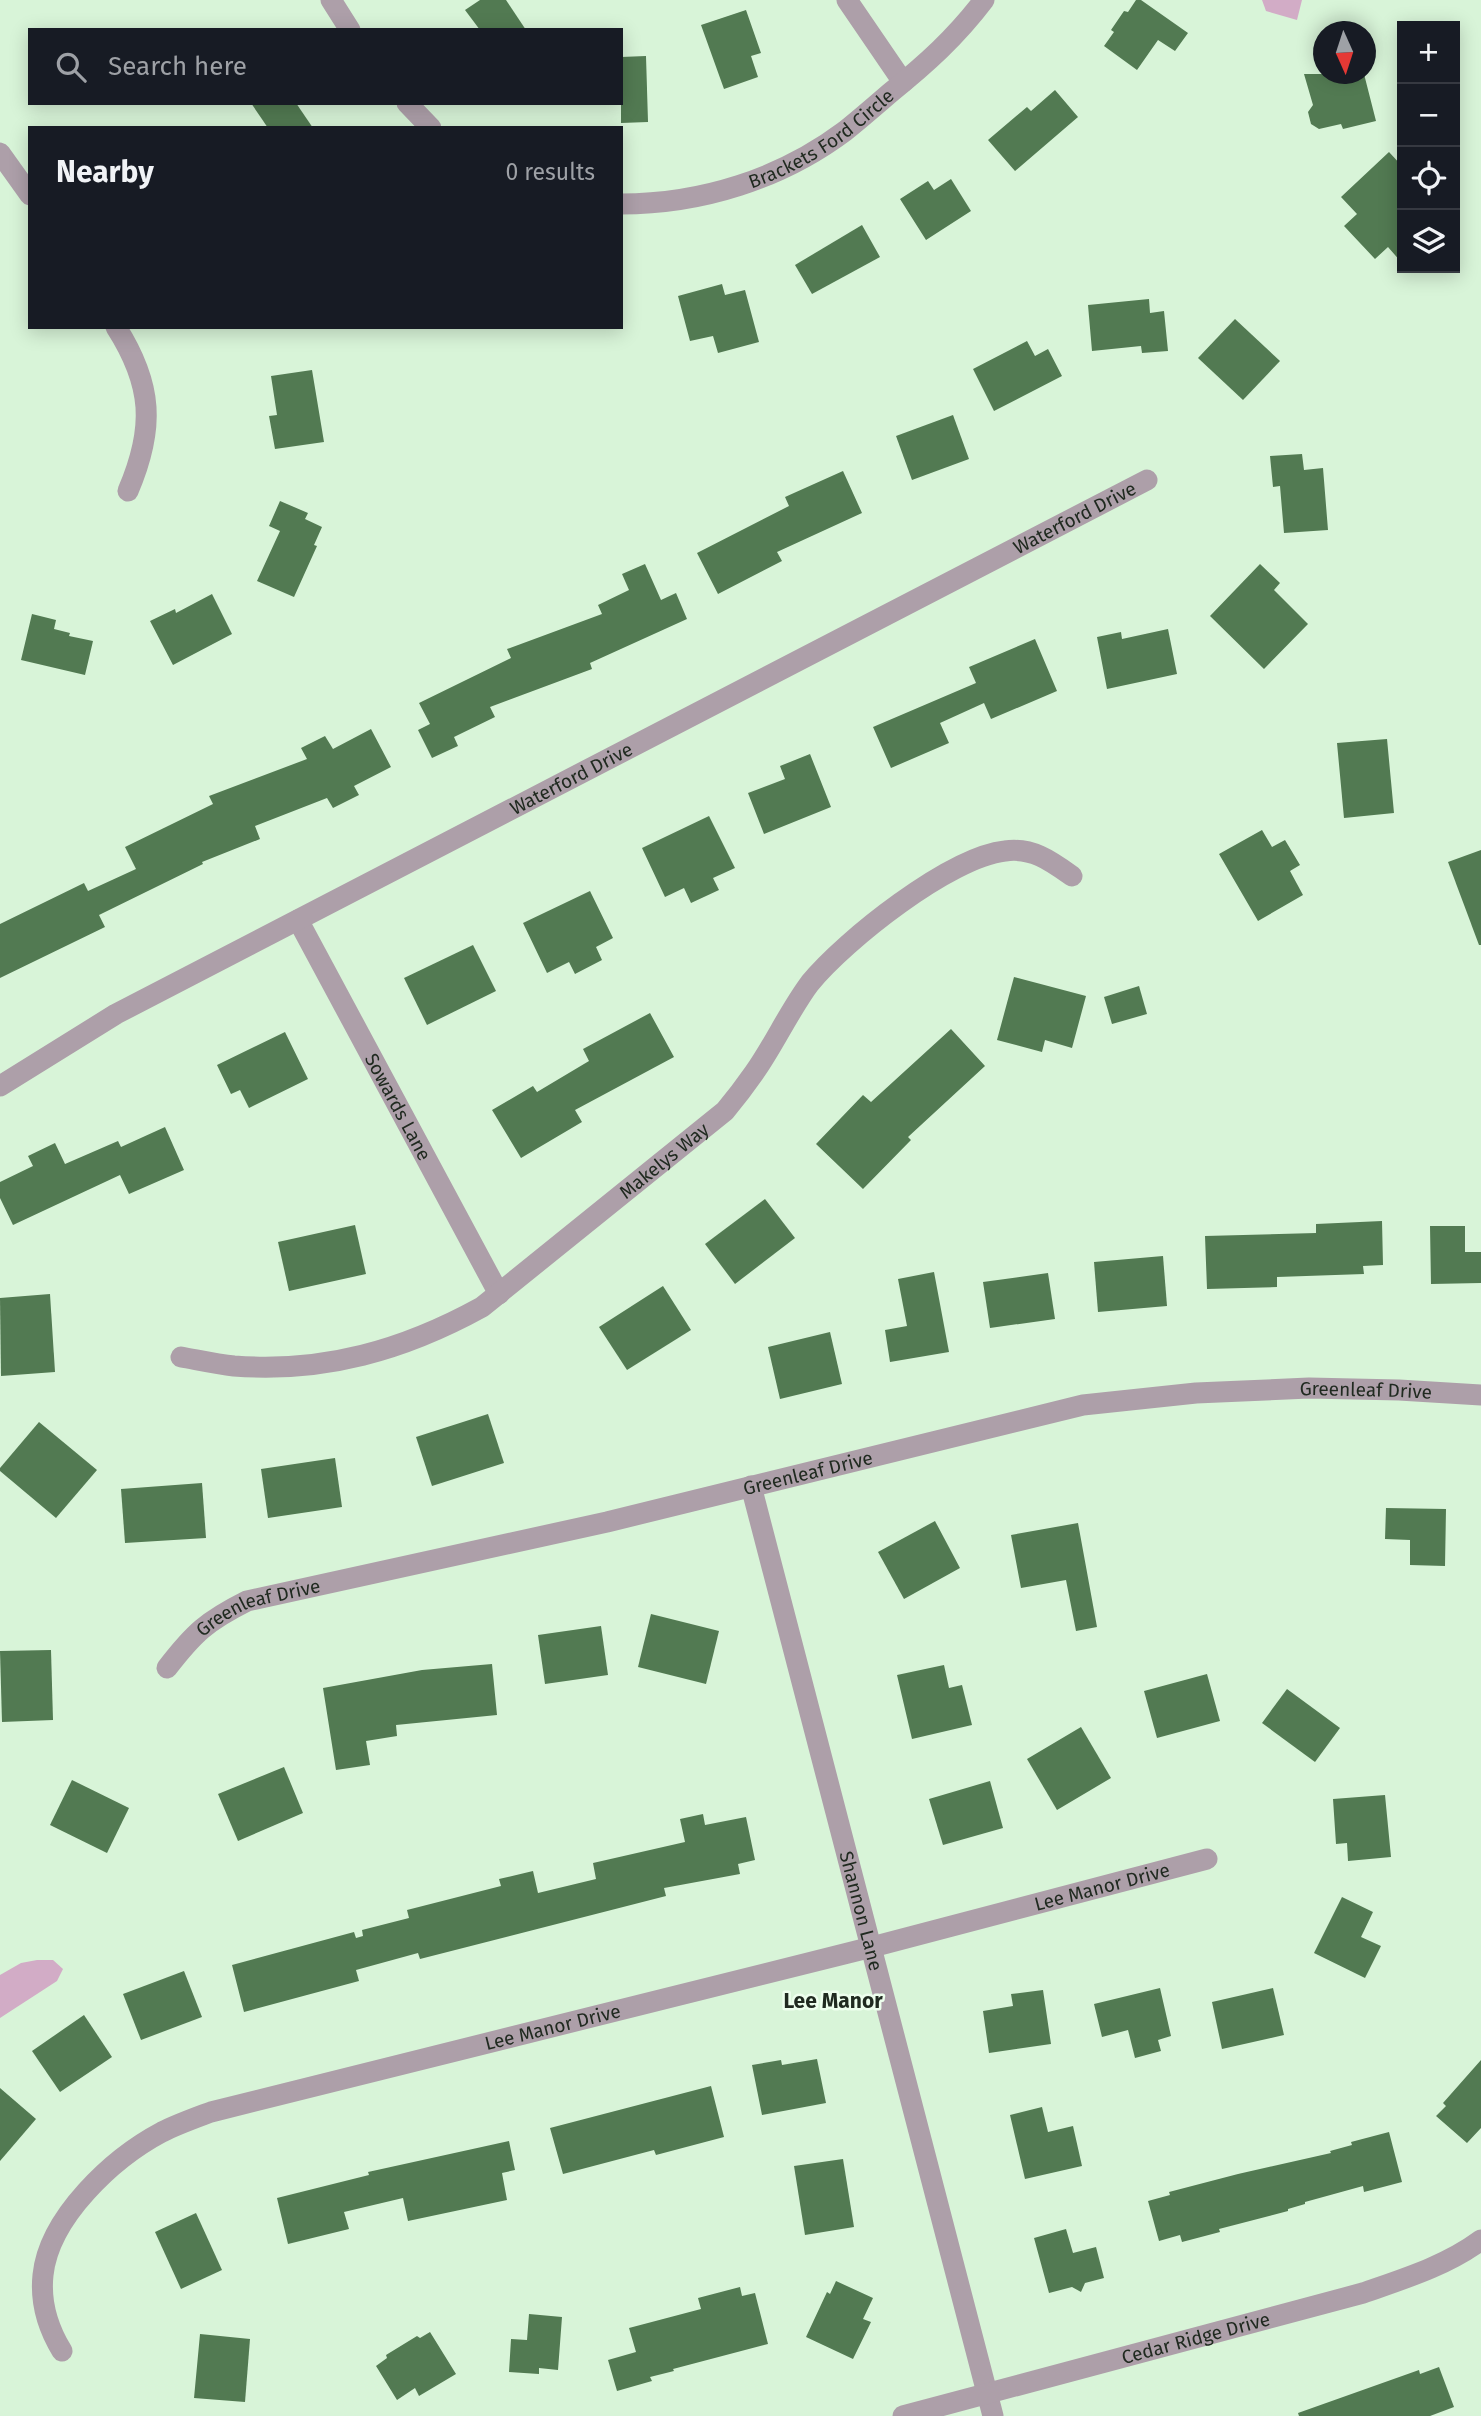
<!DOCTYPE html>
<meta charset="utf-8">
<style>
:root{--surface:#171b24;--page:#242831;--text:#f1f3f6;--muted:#9ea1a6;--line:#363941}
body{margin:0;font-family:"Fira Sans",sans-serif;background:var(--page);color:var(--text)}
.controls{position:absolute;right:21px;top:21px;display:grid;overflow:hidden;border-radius:0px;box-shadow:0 4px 18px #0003}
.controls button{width:63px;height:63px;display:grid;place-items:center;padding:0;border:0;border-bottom:2px solid var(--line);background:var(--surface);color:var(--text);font:35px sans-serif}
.compass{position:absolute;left:1313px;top:21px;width:63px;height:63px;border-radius:50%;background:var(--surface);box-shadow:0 4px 18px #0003;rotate:177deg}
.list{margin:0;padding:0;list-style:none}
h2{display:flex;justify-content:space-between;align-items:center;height:91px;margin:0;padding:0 28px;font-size:30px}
h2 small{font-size:23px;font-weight:400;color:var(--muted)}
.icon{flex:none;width:38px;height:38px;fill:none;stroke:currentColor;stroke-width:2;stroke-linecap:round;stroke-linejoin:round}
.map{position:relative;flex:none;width:1481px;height:2416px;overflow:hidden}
.search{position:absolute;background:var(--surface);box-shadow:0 4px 18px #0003;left:28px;top:28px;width:595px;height:77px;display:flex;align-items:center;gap:18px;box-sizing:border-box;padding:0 24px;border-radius:0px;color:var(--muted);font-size:26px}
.panel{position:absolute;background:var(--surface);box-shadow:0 4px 18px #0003;left:28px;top:126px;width:595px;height:203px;border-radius:0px}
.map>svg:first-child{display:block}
.green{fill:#d2acc6}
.building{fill:#527a52}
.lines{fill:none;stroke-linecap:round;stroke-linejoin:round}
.street{stroke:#ad9fa9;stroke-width:21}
.labels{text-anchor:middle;stroke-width:5;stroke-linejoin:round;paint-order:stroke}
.street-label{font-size:19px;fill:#202a20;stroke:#edfeed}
.neighbourhood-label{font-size:21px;font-weight:bold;fill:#202a20;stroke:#edfeed}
</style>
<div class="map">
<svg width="1481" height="2416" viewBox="0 0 1481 2416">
<rect width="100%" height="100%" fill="#d8f4d8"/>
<g class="green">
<polygon points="1262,0 1302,0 1297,20 1266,11"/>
<polygon points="37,1960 53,1960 63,1969 57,1981 0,2018 0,1975 21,1963"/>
</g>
<g class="building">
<polygon points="480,0 506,0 526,30 480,30 465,10"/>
<polygon points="1136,0 1141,0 1188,33 1175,51 1158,40 1137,70 1104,46 1114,32 1111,30 1124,11 1128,12"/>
<polygon points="746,10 761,53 751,56 758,77 724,89 701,25"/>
<polygon points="646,56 648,122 621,123 621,57"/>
<polygon points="1304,74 1364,74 1376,121 1343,129 1341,124 1319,129 1311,124 1308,112 1313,105"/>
<polygon points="1055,90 1078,117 1015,171 988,140 1027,107 1031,111"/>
<polygon points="251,103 296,103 313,128 268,128"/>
<polygon points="1389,152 1402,166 1402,263 1388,247 1375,259 1344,226 1357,214 1341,197"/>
<polygon points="951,179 971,211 926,240 900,199 928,181 934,190"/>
<polygon points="862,225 880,257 812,294 795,265"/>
<polygon points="722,284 725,295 745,290 759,342 718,353 713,336 690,341 678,296"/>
<polygon points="1149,299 1150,313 1164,311 1168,351 1142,353 1141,346 1092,351 1088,305"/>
<polygon points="1235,319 1280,361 1243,400 1198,358"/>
<polygon points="1027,341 1035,356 1048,349 1062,376 994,411 973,369"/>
<polygon points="312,370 324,442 275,449 269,416 277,415 271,376"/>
<polygon points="953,415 969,459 912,480 896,436"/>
<polygon points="1302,454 1304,470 1323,468 1328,530 1284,533 1280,486 1273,487 1270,456"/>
<polygon points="843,471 862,513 777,552 782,561 718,594 697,553 789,506 785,497"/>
<polygon points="280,501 308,513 305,519 322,527 314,545 317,546 294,597 257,581 280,531 269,526"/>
<polygon points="645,564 661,600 676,593 687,619 590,663 592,669 490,707 495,717 454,737 458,746 432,758 418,730 430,724 419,703 511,658 507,649 602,614 598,605 629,590 622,574"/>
<polygon points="1260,564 1280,583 1274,590 1308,624 1264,669 1210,616"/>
<polygon points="212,594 232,634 173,665 150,621 175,609 176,613"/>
<polygon points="32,614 56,620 54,629 70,633 69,636 93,641 85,675 21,660"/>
<polygon points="1168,629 1177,674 1107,689 1097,637 1121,632 1122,639"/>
<polygon points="1035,639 1057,691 991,719 984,703 940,723 949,743 891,768 873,727 976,683 969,667"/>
<polygon points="371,729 391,767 354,786 359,795 333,808 327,798 255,826 260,839 202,862 203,864 99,915 105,927 0,978 0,924 84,883 88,891 136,869 125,847 213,804 209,796 307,759 301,748 325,736 333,749"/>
<polygon points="1387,739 1394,813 1344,818 1337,743"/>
<polygon points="810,754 831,807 764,834 748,793 785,779 780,766"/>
<polygon points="709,816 735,868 713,878 719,890 691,903 684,888 665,897 642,848"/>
<polygon points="1262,830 1272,847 1285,840 1300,865 1290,871 1303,895 1258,921 1219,854"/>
<polygon points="1481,850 1481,945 1479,945 1448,862"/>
<polygon points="590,891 613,938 596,947 602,960 575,974 569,962 547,973 523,923"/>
<polygon points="473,945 496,991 427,1025 404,978"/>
<polygon points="1014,977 1086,996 1072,1048 1045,1040 1042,1052 997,1040"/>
<polygon points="1139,986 1147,1014 1112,1024 1104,997"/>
<polygon points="650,1013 674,1057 575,1110 582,1122 521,1158 492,1110 533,1086 537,1092 589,1061 583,1049"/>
<polygon points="951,1029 985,1066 908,1137 911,1140 863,1189 816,1144 863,1095 871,1102"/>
<polygon points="285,1032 308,1079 249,1108 240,1090 231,1094 217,1065"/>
<polygon points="165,1127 184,1170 129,1194 120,1175 13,1225 0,1198 0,1182 33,1166 28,1156 55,1143 65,1164 118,1141 121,1147"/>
<polygon points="765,1199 795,1238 735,1284 705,1244"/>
<polygon points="1382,1221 1383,1265 1363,1266 1364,1274 1277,1277 1277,1287 1207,1289 1205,1236 1316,1233 1316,1224"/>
<polygon points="355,1225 366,1274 289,1291 278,1242"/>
<polygon points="1430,1226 1465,1226 1465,1252 1481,1252 1481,1283 1431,1284"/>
<polygon points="1163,1256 1167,1306 1098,1312 1094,1262"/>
<polygon points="934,1272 949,1352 890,1362 885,1330 907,1326 898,1279"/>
<polygon points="1048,1273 1055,1319 990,1328 983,1282"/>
<polygon points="663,1286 691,1330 627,1370 599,1327"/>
<polygon points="50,1294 55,1372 1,1376 0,1298"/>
<polygon points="830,1332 842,1384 780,1399 768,1347"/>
<polygon points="488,1414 504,1463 432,1486 416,1437"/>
<polygon points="39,1422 97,1470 56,1518 0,1471 0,1468"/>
<polygon points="335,1458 342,1507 268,1518 261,1469"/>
<polygon points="202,1483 206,1538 125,1543 121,1489"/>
<polygon points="1386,1508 1446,1509 1445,1566 1410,1565 1410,1540 1385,1539"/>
<polygon points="935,1521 960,1568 904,1599 878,1552"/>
<polygon points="1078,1523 1097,1627 1076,1631 1066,1580 1021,1588 1011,1535"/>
<polygon points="651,1614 719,1631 706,1684 638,1667"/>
<polygon points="601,1626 608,1675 545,1684 538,1635"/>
<polygon points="51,1650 53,1720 2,1722 0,1651"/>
<polygon points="492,1664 497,1715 396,1725 397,1736 366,1741 370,1765 336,1770 323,1688 422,1670"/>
<polygon points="944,1665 949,1688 962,1685 972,1725 912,1739 897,1675"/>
<polygon points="1207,1674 1220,1721 1157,1738 1144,1691"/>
<polygon points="1287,1689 1340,1728 1315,1762 1262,1723"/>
<polygon points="1081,1727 1111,1778 1057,1810 1027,1759"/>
<polygon points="284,1767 303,1813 238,1841 218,1794"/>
<polygon points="72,1780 129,1808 107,1853 50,1825"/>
<polygon points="990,1781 1003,1828 943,1845 929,1799"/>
<polygon points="1385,1795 1391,1857 1348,1861 1347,1843 1336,1844 1333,1799"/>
<polygon points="703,1814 705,1825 746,1817 755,1860 738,1864 740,1874 664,1888 666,1896 420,1959 418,1953 356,1970 359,1981 244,2012 232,1965 354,1932 356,1938 363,1936 362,1930 409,1918 407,1910 501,1886 499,1879 533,1871 538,1893 596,1879 593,1863 685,1842 680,1819"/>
<polygon points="1342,1897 1373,1912 1361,1937 1381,1946 1365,1978 1314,1953"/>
<polygon points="184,1971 202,2017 141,2040 123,1994"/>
<polygon points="1160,1988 1171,2036 1158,2040 1161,2051 1135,2058 1128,2030 1102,2037 1094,2004"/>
<polygon points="1273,1988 1284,2035 1222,2049 1212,2002"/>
<polygon points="1043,1990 1051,2044 989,2053 983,2011 1013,2006 1011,1994"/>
<polygon points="84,2015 112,2057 60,2092 32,2051"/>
<polygon points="817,2059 826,2103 762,2115 752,2065 781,2060 782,2065"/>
<polygon points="1481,2060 1481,2128 1467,2143 1436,2116 1446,2106 1443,2103"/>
<polygon points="711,2086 724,2137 656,2155 654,2150 563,2174 550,2128"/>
<polygon points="0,2088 36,2119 0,2161"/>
<polygon points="1042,2107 1048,2132 1073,2126 1082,2166 1025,2179 1010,2115"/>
<polygon points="1389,2132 1402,2182 1364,2192 1363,2186 1305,2202 1305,2204 1288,2209 1288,2211 1219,2229 1220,2232 1182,2242 1180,2235 1159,2241 1148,2201 1170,2195 1169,2192 1238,2174 1331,2153 1330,2151 1352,2145 1351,2142"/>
<polygon points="509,2141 515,2170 502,2173 507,2200 408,2221 403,2198 344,2212 349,2229 288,2244 277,2198 369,2175 368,2172"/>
<polygon points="843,2159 854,2227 805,2235 794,2166"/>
<polygon points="196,2213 222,2270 181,2289 155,2232"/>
<polygon points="1066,2229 1073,2253 1096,2247 1104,2278 1085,2283 1081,2292 1072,2287 1049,2293 1034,2238"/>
<polygon points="836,2281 873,2298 863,2319 871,2322 853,2359 806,2337 827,2292 830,2294"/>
<polygon points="740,2287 742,2296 755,2293 768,2344 673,2369 674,2371 650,2377 652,2381 617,2391 608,2360 636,2352 629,2328 701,2309 698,2298"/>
<polygon points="529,2314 562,2317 558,2370 539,2368 539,2374 509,2372 511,2339 527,2340"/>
<polygon points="430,2332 456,2374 419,2396 415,2388 397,2400 376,2366 387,2358 386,2355 417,2336 420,2338"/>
<polygon points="200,2334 250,2339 245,2402 194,2398"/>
<polygon points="1439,2367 1454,2407 1430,2416 1299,2416 1298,2413 1419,2370 1420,2374"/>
</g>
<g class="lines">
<g class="street">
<polyline points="331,0 350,30"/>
<polyline points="847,0 903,82"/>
<polyline points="407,103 431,128"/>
<polyline points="0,153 30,195"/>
<path id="s1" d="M621,204c80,0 160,-25 224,-73 15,-12 30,-25 45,-38 36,-29 66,-56 94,-93"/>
<path d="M116,327c37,58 39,101 12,164"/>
<path id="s2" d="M298,920l201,374"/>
<path id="s3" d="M0,1086l116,-72 1031,-534"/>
<path id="s4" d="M181,1357c17,3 35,7 53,9 90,7 170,-16 248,-59l243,-196c10,-12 20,-25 29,-38 20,-28 35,-62 56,-90 35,-43 140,-126 195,-132 27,-4 46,10 67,25"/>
<path id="s5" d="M751,1486l242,930"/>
<path id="s6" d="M167,1668c27,-35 40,-47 80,-67l360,-79 476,-117 113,-12 113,-5 90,2 82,5"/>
<path id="s7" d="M62,2351c-14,-23 -22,-48 -19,-76 6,-58 70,-117 119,-143 16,-8 33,-14 49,-20l661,-165 335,-88"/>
<path id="s8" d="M903,2416l460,-123c40,-14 83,-27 118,-53"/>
</g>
</g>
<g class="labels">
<g class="street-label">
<text dy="7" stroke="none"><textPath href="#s1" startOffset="215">Brackets Ford Circle</textPath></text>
<text dy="7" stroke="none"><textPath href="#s3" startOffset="1216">Waterford Drive</textPath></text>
<text dy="7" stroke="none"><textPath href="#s3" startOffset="649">Waterford Drive</textPath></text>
<text dy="7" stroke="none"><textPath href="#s2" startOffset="212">Sowards Lane</textPath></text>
<text dy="7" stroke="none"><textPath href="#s4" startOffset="546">Makelys Way</textPath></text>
<text dy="7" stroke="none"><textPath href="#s6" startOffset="1248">Greenleaf Drive</textPath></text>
<text dy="7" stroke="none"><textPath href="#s6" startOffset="681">Greenleaf Drive</textPath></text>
<text dy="7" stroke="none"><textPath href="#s6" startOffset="114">Greenleaf Drive</textPath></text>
<text dy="7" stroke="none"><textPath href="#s7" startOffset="1244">Lee Manor Drive</textPath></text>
<text dy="7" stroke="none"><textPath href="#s5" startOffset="439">Shannon Lane</textPath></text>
<text dy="7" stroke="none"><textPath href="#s7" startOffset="677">Lee Manor Drive</textPath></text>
<text dy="7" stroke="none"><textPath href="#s8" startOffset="303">Cedar Ridge Drive</textPath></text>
</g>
<g class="neighbourhood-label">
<text x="833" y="2008">Lee Manor</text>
</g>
</g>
</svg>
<div class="controls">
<button>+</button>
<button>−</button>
<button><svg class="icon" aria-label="locate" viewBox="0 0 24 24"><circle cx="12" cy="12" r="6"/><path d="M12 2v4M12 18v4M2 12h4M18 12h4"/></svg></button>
<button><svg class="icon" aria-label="layers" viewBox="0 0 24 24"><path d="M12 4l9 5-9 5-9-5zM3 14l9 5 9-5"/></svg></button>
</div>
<svg class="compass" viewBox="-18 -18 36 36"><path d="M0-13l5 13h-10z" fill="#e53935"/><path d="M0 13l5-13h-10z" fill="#9ea1a6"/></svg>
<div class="search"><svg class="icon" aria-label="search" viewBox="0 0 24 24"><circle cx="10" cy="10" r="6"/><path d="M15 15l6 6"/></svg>Search here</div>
<section class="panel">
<h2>Nearby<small>0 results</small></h2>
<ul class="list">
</ul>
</section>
</div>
